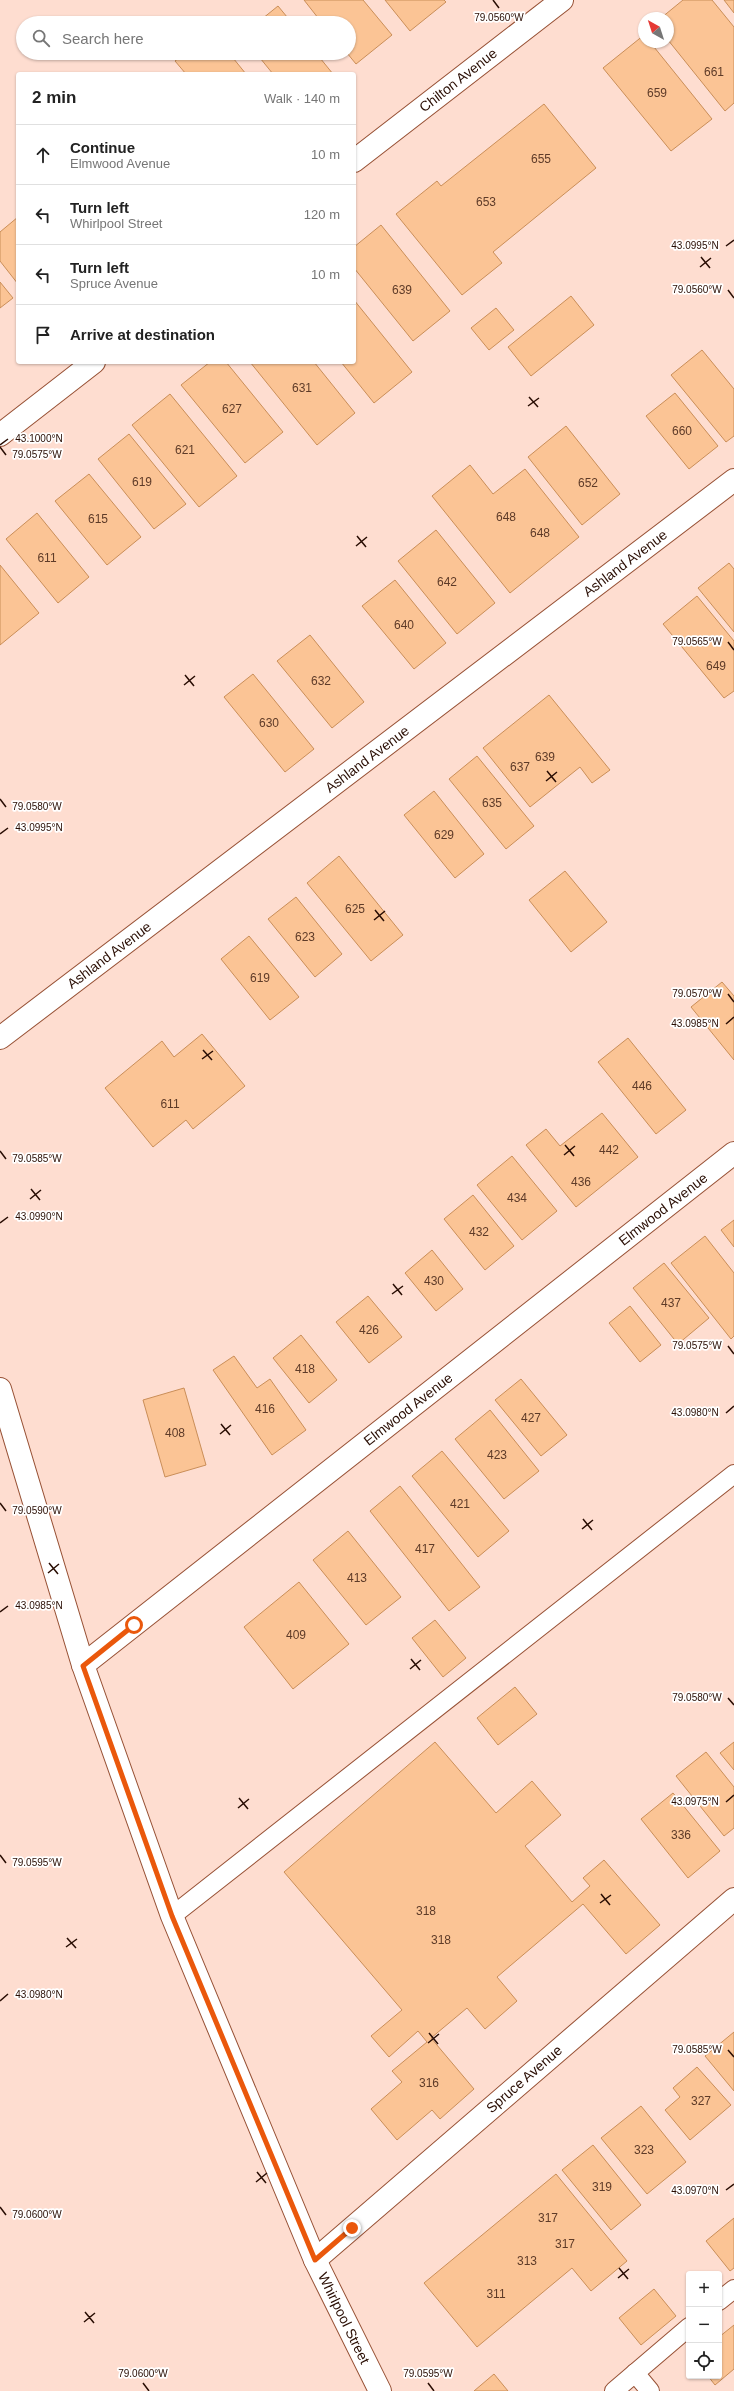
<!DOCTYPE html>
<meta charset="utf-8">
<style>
:root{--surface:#fff;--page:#f6f6f6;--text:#222;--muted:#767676;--line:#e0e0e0}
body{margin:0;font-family:Arial,sans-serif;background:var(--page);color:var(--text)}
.controls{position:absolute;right:12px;bottom:12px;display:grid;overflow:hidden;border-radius:4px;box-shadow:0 1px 3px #0004}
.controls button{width:36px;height:36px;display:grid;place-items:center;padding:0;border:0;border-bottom:1px solid var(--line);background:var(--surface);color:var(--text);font:20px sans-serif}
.compass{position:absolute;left:638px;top:12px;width:36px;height:36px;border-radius:50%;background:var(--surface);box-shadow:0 1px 3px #0004;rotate:321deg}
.stop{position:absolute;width:12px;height:12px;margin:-9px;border:3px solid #ea580c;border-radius:50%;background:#fff}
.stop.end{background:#ea580c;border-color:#fff;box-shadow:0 1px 4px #0008}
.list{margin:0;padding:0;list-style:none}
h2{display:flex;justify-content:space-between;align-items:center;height:52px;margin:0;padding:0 16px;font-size:17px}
h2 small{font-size:13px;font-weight:400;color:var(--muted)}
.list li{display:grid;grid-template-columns:26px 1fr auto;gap:12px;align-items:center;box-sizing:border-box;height:60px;padding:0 16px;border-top:1px solid var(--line)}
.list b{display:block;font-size:15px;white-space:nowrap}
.list p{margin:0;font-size:13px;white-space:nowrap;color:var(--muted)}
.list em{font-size:13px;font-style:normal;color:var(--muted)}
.icon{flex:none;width:22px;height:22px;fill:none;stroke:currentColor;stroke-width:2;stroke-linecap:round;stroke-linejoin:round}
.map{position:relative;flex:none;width:734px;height:2391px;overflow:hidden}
.search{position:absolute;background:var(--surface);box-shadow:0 1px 3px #0004;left:16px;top:16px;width:340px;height:44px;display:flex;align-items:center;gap:10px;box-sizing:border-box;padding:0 14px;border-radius:22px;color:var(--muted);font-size:15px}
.panel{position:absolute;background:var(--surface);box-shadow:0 1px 3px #0004;left:16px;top:72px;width:340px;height:292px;border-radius:4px}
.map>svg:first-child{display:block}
.building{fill:#fbc495;stroke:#ca8e58}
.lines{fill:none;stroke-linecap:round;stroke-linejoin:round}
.lane-casing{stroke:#975135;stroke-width:20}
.street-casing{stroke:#975135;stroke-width:24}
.secondary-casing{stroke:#975135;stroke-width:24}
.lane{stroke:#fff;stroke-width:18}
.street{stroke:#fff;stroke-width:22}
.secondary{stroke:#fff;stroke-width:22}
.route{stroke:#ea580c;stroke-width:5}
.ticks{fill:none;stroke:#290d03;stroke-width:1.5}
.labels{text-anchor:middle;stroke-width:3.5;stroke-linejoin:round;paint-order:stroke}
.number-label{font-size:12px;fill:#5e3b28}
.street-label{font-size:14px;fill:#290d03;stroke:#fff}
.ticks-label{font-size:10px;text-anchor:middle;fill:#290d03;stroke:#fff;stroke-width:3.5;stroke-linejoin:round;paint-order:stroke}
</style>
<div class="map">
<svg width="734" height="2391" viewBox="0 0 734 2391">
<rect width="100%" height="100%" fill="#feddd0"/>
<g class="building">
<polygon points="304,0 363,0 392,35 356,64 347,53 349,53 349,23 322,23"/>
<polygon points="385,0 444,0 446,2 410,31"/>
<polygon points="683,0 712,0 734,27 734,103 725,111 668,40 668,18 661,18"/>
<polygon points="724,0 734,0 734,13"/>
<polygon points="278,6 292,23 257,23"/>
<polygon points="644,35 644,42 650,42 712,119 671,151 603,68"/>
<polygon points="185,53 229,53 246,74 186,74 175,61"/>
<polygon points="256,53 316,53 333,74 273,74"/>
<polygon points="544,104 596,168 493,252 502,263 462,295 396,214 437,181 441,186"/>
<polygon points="18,217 18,284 0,261 0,232"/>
<polygon points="381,225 450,311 413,341 354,268 354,247"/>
<polygon points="0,282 13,298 0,308"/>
<polygon points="571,296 594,325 531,376 508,347"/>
<polygon points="354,300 412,372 374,403 341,362 354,362"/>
<polygon points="496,308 514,330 489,350 471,328"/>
<polygon points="702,350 734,389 734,436 726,442 671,375"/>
<polygon points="210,362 226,362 283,432 245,463 181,385"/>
<polygon points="250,362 314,362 355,413 317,445"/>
<polygon points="675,393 718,446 689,469 646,416"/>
<polygon points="170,394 237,476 199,507 132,425"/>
<polygon points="566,426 620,494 582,525 528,457"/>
<polygon points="129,434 186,504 154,529 98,459"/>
<polygon points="470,465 493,494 525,469 579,537 510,593 432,496"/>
<polygon points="89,474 141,537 107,565 55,501"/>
<polygon points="37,513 89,577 58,603 6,539"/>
<polygon points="436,530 495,603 457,634 398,561"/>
<polygon points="729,563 734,569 734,632 698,588"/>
<polygon points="0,565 39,613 0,645"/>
<polygon points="395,580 446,643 414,669 362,606"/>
<polygon points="697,596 734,641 734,691 724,698 663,624"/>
<polygon points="310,635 364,702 332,728 277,661"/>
<polygon points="253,674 314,749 285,772 224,697"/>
<polygon points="549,695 610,770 592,783 580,767 530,807 483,748"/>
<polygon points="477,756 534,826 506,849 449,779"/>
<polygon points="434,791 484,854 455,878 404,815"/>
<polygon points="339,856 403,935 371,961 307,883"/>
<polygon points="565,871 607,922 571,952 529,900"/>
<polygon points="296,897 342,954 315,977 268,919"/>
<polygon points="249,936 299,997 270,1020 221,959"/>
<polygon points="722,982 734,996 734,1060 691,1007"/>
<polygon points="202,1034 245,1086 193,1129 186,1120 153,1147 105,1088 162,1041 174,1057"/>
<polygon points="628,1038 686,1110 656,1134 598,1062"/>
<polygon points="602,1113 638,1157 576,1207 526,1145 546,1129 560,1146"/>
<polygon points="512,1156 557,1211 522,1240 477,1185"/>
<polygon points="473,1195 514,1246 485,1270 444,1219"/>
<polygon points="734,1220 734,1247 721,1230"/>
<polygon points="705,1236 734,1273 734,1336 731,1339 671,1263"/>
<polygon points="432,1250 463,1289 436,1311 405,1273"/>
<polygon points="664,1263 709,1318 678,1344 633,1288"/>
<polygon points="368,1296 402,1337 369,1363 336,1322"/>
<polygon points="630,1306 661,1345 640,1362 609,1323"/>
<polygon points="301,1335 337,1380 309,1403 273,1358"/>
<polygon points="234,1356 257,1388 270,1379 306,1430 272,1455 213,1370"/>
<polygon points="521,1379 567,1435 541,1456 495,1400"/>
<polygon points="184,1388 206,1465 165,1477 143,1400"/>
<polygon points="490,1410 539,1471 504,1499 455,1439"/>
<polygon points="442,1451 509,1531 478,1557 412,1476"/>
<polygon points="400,1486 480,1587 449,1611 370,1511"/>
<polygon points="348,1531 401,1597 366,1625 313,1560"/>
<polygon points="299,1582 349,1644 293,1689 244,1627"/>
<polygon points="435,1620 466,1658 443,1677 412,1638"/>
<polygon points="515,1687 537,1714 498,1745 477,1718"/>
<polygon points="435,1742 496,1813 532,1781 561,1815 525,1846 572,1902 590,1886 583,1878 604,1860 660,1925 626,1954 583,1904 497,1977 517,2001 485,2029 467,2008 431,2038 474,2089 440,2119 432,2110 397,2140 371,2109 402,2082 392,2071 427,2042 418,2031 389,2057 371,2036 402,2010 284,1872"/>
<polygon points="734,1742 734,1770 720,1753"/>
<polygon points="706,1752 734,1787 734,1828 724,1836 676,1776"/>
<polygon points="673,1793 720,1851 688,1878 641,1819"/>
<polygon points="734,2032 734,2091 705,2056"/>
<polygon points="697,2067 731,2105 690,2140 665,2110 680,2097 673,2088"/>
<polygon points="641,2106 686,2162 647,2194 601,2138"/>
<polygon points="593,2145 641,2205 611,2230 562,2170"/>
<polygon points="556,2174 627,2261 591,2291 572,2268 477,2347 424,2283"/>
<polygon points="734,2218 734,2268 730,2271 706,2241"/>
<polygon points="654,2289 676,2316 641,2345 619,2318"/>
<polygon points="734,2325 734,2369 715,2385 708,2376 719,2376 719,2337"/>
<polygon points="494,2374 508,2391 474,2391"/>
</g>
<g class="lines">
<defs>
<g id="lane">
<polyline points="172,1916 734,1474"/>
<polyline points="719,2301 734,2289"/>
<polyline points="635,2373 650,2391"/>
<polyline points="614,2391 689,2327"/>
</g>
<g id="street">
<polyline points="354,161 562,0"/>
<polyline points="0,435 94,362"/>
<polyline points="0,1038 734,480"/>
<polyline points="83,1665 734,1153"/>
<polyline points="315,2260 734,1899"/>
</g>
<polyline id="secondary" points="0,1389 83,1665 172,1916 315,2260 380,2391"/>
</defs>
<use href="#lane" class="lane-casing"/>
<use href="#street" class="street-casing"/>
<use href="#secondary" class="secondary-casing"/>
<use href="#lane" class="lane"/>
<use href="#street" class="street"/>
<use href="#secondary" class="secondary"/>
</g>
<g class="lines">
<polyline class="route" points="134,1625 83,1666 172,1916 315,2260 352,2228"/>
</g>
<path class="ticks" d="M493,0l6,8M726,246l8,-6M701,257l9,11M700,267l11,-9M728,290l6,8M529,397l9,10M528,406l11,-8M0,445l8,-6M0,447l6,8M357,536l9,11M356,546l11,-9M728,642l6,8M185,675l9,11M184,685l11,-9M547,771l9,11M546,781l11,-9M0,799l6,8M0,834l8,-6M375,910l9,11M374,920l11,-9M728,994l6,8M726,1024l8,-7M203,1050l9,10M202,1059l11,-8M565,1145l9,11M0,1151l6,8M564,1155l11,-9M31,1189l9,11M30,1199l11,-9M0,1223l8,-6M393,1284l9,11M392,1294l11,-8M728,1346l6,8M726,1413l8,-7M221,1424l9,11M220,1434l11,-9M0,1503l6,8M583,1519l9,11M582,1529l11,-9M49,1563l9,11M48,1573l11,-9M0,1612l8,-6M411,1659l9,11M410,1669l11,-9M728,1698l6,7M239,1798l9,11M726,1802l8,-7M238,1808l11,-9M0,1855l6,8M601,1894l9,11M600,1903l11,-8M67,1938l9,10M66,1947l11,-8M0,2001l8,-7M429,2033l9,11M428,2043l11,-9M728,2050l6,7M257,2172l9,11M256,2182l11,-9M726,2190l8,-6M0,2207l6,8M619,2268l9,11M618,2278l11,-9M85,2312l9,11M84,2322l11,-9M143,2383l6,8M428,2383l6,8"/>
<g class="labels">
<g class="number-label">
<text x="714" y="76">661</text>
<text x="657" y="97">659</text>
<text x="541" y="163">655</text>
<text x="486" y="206">653</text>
<text x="402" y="294">639</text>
<text x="302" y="392">631</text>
<text x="232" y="413">627</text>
<text x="682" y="435">660</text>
<text x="185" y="454">621</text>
<text x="142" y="486">619</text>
<text x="588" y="487">652</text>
<text x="506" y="521">648</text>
<text x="98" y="523">615</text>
<text x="540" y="537">648</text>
<text x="47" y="562">611</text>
<text x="447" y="586">642</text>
<text x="404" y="629">640</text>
<text x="716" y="670">649</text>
<text x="321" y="685">632</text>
<text x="269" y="727">630</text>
<text x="545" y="761">639</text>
<text x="520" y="771">637</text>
<text x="492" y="807">635</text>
<text x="444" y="839">629</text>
<text x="355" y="913">625</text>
<text x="305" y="941">623</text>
<text x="260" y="982">619</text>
<text x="642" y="1090">446</text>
<text x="170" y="1108">611</text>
<text x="609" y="1154">442</text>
<text x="581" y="1186">436</text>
<text x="517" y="1202">434</text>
<text x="479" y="1236">432</text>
<text x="434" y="1285">430</text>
<text x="671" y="1307">437</text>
<text x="369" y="1334">426</text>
<text x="305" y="1373">418</text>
<text x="265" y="1413">416</text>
<text x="531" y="1422">427</text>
<text x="175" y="1437">408</text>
<text x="497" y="1459">423</text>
<text x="460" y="1508">421</text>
<text x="425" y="1553">417</text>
<text x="357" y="1582">413</text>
<text x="296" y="1639">409</text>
<text x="681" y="1839">336</text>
<text x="426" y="1915">318</text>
<text x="441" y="1944">318</text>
<text x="429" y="2087">316</text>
<text x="701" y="2105">327</text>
<text x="644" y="2154">323</text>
<text x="602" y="2191">319</text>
<text x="548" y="2222">317</text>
<text x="565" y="2248">317</text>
<text x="527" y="2265">313</text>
<text x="496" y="2298">311</text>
</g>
<g class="street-label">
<text transform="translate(458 80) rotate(-38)" y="5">Chilton Avenue</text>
<text transform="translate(625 563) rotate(-37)" y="5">Ashland Avenue</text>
<text transform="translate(367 759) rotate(-37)" y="5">Ashland Avenue</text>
<text transform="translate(109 955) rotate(-37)" y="5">Ashland Avenue</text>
<text transform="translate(663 1209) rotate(-38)" y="5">Elmwood Avenue</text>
<text transform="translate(408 1409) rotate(-38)" y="5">Elmwood Avenue</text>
<text transform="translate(524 2079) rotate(-41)" y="5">Spruce Avenue</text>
<text transform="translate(344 2318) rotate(64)" y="5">Whirlpool Street</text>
</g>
</g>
<g class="ticks-label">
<text x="499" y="21">79.0560°W</text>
<text x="695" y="249">43.0995°N</text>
<text x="697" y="293">79.0560°W</text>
<text x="39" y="442">43.1000°N</text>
<text x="37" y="458">79.0575°W</text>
<text x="697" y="645">79.0565°W</text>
<text x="37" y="810">79.0580°W</text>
<text x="39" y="831">43.0995°N</text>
<text x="697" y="997">79.0570°W</text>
<text x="695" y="1027">43.0985°N</text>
<text x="37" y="1162">79.0585°W</text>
<text x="39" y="1220">43.0990°N</text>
<text x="697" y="1349">79.0575°W</text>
<text x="695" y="1416">43.0980°N</text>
<text x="37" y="1514">79.0590°W</text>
<text x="39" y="1609">43.0985°N</text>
<text x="697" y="1701">79.0580°W</text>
<text x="695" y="1805">43.0975°N</text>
<text x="37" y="1866">79.0595°W</text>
<text x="39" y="1998">43.0980°N</text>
<text x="697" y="2053">79.0585°W</text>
<text x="695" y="2194">43.0970°N</text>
<text x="37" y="2218">79.0600°W</text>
<text x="143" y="2377">79.0600°W</text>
<text x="428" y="2377">79.0595°W</text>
</g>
</svg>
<div class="controls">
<button>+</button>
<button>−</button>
<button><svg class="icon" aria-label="locate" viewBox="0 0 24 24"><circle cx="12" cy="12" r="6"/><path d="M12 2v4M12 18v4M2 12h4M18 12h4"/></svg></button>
</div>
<svg class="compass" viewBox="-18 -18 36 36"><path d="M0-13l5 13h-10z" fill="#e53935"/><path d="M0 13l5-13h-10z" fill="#767676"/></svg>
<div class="stop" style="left:134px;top:1625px"></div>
<div class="stop end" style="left:352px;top:2228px"></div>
<div class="search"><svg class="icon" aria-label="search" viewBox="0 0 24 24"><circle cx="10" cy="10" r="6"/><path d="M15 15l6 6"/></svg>Search here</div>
<section class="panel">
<h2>2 min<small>Walk · 140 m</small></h2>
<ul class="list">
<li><svg class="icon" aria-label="ahead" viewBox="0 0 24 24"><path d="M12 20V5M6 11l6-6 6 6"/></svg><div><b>Continue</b><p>Elmwood Avenue</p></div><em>10 m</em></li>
<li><svg class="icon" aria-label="left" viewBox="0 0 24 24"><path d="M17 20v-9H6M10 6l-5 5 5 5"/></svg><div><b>Turn left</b><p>Whirlpool Street</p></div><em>120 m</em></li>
<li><svg class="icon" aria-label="left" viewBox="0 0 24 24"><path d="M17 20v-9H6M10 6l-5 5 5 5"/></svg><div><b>Turn left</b><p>Spruce Avenue</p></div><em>10 m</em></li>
<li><svg class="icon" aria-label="arrive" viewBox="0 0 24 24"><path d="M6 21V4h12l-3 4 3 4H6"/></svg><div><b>Arrive at destination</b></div></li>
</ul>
</section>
</div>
